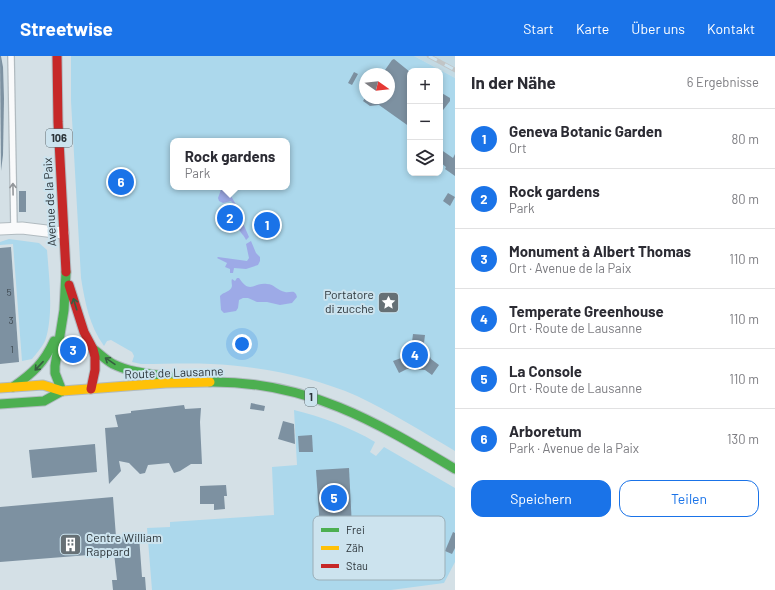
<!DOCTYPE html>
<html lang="de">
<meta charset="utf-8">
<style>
:root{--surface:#fff;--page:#f7f7f7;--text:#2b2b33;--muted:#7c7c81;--line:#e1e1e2;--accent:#1a73e8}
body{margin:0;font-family:Barlow,sans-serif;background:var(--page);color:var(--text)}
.controls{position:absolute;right:12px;top:12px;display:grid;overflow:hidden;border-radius:8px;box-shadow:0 2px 6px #0003}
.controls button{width:36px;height:36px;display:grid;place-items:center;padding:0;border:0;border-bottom:1px solid var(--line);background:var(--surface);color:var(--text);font:20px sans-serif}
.compass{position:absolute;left:359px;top:12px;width:36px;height:36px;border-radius:50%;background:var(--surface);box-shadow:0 2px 6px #0003;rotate:104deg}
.you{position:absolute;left:242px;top:288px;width:14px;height:14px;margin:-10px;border:3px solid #fff;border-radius:50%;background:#1a73e8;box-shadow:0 0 0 6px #1a73e833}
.badge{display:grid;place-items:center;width:26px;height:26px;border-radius:50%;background:var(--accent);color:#fff;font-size:13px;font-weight:700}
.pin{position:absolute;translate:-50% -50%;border:2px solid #fff;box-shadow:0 1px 4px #0006}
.popup{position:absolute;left:170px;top:82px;width:120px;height:52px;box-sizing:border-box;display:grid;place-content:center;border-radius:8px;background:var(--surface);filter:drop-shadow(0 1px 3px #0005);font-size:13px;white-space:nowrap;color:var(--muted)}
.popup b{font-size:15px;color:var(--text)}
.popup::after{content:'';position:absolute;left:50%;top:100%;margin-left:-8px;border:8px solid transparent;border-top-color:var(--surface)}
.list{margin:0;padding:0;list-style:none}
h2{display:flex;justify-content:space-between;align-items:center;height:52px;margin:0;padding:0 16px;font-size:17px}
h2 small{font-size:13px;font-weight:400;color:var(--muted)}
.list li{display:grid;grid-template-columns:26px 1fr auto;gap:12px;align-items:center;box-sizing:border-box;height:60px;padding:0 16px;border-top:1px solid var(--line)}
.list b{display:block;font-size:15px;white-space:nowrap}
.list p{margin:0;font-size:13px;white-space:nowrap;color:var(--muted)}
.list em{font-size:13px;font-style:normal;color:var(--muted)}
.actions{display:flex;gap:8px;padding:12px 16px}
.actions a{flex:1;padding:9px 0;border:1px solid var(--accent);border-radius:12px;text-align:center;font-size:14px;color:var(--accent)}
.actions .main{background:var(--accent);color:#fff}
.icon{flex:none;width:22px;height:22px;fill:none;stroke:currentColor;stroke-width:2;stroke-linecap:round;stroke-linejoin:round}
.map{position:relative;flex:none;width:455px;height:534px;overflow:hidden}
header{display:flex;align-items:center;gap:24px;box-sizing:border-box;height:56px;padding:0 20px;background:var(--accent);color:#fff}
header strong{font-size:19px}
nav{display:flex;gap:22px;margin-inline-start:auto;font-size:14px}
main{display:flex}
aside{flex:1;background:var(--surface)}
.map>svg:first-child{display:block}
.built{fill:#c3dae4}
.green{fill:#acd8ec;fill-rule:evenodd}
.water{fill:#9daae7}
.building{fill:#7d91a1}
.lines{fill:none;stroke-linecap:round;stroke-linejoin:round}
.lane-casing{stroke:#b1bbc0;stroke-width:8}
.street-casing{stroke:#b1bbc0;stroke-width:13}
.fast-casing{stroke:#b1bbc0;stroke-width:11}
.slow-casing{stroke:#b1bbc0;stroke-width:11}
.jam-casing{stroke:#b1bbc0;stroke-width:11}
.lane{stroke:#f9fafb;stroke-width:5.5}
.street{stroke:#f9fafb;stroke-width:11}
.fast{stroke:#4caf50;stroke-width:9}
.slow{stroke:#ffc107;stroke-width:9}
.jam{stroke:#c62828;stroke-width:9}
.rail-casing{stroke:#c1c5c6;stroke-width:4.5}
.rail{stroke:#cce3ee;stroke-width:3;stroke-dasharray:9;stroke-linecap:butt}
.oneway{stroke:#92969a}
.oneway2{stroke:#365e40}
.labels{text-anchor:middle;stroke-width:4;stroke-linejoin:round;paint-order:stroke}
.number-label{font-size:10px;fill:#3f4a52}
.shield{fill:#cce3ee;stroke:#5b686f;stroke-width:1}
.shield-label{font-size:11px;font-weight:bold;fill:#2a3338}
.street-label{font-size:12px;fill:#2a3338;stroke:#cce3ee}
.poi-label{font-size:12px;fill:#2a3338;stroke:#cce3ee;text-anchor:end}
.key{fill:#cce3ee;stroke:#9baeb7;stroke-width:1}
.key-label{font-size:11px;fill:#2a3338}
</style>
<header>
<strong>Streetwise</strong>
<nav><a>Start</a><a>Karte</a><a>Über uns</a><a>Kontakt</a></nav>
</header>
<main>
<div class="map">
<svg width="455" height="534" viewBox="0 0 455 534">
<rect width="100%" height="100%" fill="#d4e0e6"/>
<polygon class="built" points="414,0 455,0 455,22 420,3"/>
<g class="green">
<path d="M71,0h343l41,22v373c-32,-19 -64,-39 -98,-55 -43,-19 -99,-30 -146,-32 -23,-1 -46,0 -70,0l-9,-2 2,-6 -2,-4 -21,-12 -4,1 -3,5c-15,-21 -19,-44 -23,-68l-10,-177zM410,15h30v102h-30zM365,18h24v24h-24zM173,85h114v46h-114z"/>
<path d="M9,183l30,4 8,7c2,27 7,65 -2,91 -3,6 -9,13 -13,18l-10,2 -9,-117 -13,1v-3z"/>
<path d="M294,354c28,7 56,17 81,32l-5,10 6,4 8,-9 71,41v74l-11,21 -53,7h-239l-5,-62 23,-1v-5l104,-7 -2,-48 25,-2z"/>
</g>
<g class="water">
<polygon points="222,131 226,131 239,154 239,155 231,145 223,147 219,145 218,142"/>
<path d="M239,158l10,23 -3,3c-1,-2 -2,-4 -4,-6 -6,-10 -12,-8 -3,-20z"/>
<polygon points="251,185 256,197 260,201 260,205 258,209 246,213 234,212 233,217 230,217 230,213 225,211 227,207 217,202 218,201 247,205 249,202 246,188"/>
<path d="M237,222h2c11,17 15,4 28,6 7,0 11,7 18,8 3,1 6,-1 9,0l2,2 1,3 -5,6 -12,2 -13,-3h-10l-9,-4h-5l-4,2 -1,8 -2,3 -12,2 -3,-3 -1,-14c3,-4 11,-4 12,-10 0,-2 -1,-5 0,-7l3,2z"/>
</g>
<g class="building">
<polygon points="0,0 1,0 3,11 4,43 3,99 1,115"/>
<polygon points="394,3 410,16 410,71 379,49 370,50 363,45 365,42 389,42 389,18 377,18 379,14 385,14 392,4"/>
<polygon points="354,16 358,18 352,29 348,27"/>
<polygon points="440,36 450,42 450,45 440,58"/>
<polygon points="440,93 453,102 455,98 455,120 445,113 446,111 440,106"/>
<rect x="19" y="135" width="7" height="21"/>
<polygon points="448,137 455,141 450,150 443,145"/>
<polygon points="11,191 19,306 0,308 0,192"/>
<polygon points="413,278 425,279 424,287 431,303 439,309 432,319 425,314 407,313 399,317 393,305 401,302 400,296 408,286 412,286"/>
<polygon points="251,347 265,350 264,355 250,353"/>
<polygon points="184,349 185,353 201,352 200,366 202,408 191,408 180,415 174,417 169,407 148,409 145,417 140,418 129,407 119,405 121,415 109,428 105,372 118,371 115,359 131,357 131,355"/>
<polygon points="283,365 294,368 295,388 278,383"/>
<polygon points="312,379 313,396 299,396 298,380"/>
<polygon points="95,388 97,416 32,422 29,394"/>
<polygon points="349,412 352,471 320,473 316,414"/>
<polygon points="226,429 227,440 224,440 225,453 214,454 214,448 200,448 200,430"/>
<polygon points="113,441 116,481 139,480 142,521 145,521 146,534 113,534 112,524 117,524 114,497 0,506 0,451"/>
<polygon points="453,476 455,477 455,492 452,498 445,495"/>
<polygon points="442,516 441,522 427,524 427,518"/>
</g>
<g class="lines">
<defs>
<polyline id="lane" points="11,0 14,172"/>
<polyline id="street" points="0,173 22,172 63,177"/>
<g id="fast">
<path d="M93,293c7,5 13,11 20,15 18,9 39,10 58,13"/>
<path d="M210,326c97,-1 165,39 245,87"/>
<path d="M13,331c20,-14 31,-24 41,-46"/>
<polyline points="62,335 55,317 55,310 64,254 66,216"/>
<polyline points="0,348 44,345 62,335"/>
</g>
<polyline id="slow" points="0,332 43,329 62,335 166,327 210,326"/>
<g id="jam">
<polyline points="57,0 58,66 66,216"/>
<polyline points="69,229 84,276 93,293 95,301 95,314 91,333"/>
</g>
</defs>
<use href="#lane" class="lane-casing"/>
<use href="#street" class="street-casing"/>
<use href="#fast" class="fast-casing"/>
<use href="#slow" class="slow-casing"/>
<use href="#jam" class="jam-casing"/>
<use href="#lane" class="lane"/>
<use href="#street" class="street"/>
<use href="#fast" class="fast"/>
<use href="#slow" class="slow"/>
<use href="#jam" class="jam"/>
<defs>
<polyline id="rail" points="429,0 455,14"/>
</defs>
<use href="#rail" class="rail-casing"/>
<use href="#rail" class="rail"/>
</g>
<defs><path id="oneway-shaft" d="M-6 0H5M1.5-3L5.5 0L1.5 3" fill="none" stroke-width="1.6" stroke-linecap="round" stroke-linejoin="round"/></defs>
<use class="oneway" href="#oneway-shaft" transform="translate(13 133) rotate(-91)"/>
<g class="oneway2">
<use href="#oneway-shaft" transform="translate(75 248) rotate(-107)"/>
<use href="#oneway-shaft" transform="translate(110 305) rotate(-146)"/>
<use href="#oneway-shaft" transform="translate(39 310) rotate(133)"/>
</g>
<defs>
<symbol id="sight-square" viewBox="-11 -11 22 22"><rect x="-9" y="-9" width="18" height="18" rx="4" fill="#667075" stroke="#cce3ee"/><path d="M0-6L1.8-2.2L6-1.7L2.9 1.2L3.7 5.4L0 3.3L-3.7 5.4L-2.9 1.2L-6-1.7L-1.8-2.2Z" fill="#fff"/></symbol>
<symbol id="building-square" viewBox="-11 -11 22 22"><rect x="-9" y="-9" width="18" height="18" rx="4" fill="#667075" stroke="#cce3ee"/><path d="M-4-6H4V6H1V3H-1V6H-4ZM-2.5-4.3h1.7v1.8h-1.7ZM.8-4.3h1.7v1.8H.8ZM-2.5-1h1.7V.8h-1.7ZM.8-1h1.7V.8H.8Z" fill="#fff"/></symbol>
</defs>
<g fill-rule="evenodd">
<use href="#sight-square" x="376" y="234" width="25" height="25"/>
<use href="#building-square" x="58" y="476" width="25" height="25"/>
</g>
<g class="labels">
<g class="number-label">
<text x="9" y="240">5</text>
<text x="11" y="268">3</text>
<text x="12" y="297">1</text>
</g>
<g class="shield">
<rect x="46" y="73" width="26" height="18" rx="3"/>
<rect x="305" y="332" width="12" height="18" rx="3"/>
</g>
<g class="shield-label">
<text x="59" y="86">106</text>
<text x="311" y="345">1</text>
</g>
<g class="street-label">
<text transform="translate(50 146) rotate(-93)" y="4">Avenue de la Paix</text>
<text transform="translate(174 317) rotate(-2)" y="4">Route de Lausanne</text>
</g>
<g class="poi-label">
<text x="374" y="243">Portatore<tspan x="374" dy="14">di zucche</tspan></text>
<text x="86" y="486" text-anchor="start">Centre William<tspan x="86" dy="14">Rappard</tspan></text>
</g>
</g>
<rect x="313" y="460" width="132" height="64" rx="6" class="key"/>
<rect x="321" y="472" width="18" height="4" fill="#4caf50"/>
<rect x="321" y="490" width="18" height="4" fill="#ffc107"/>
<rect x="321" y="508" width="18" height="4" fill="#c62828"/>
<g class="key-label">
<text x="346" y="478">Frei</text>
<text x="346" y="496">Zäh</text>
<text x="346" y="514">Stau</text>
</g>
</svg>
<div class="controls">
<button>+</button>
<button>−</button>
<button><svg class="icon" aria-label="layers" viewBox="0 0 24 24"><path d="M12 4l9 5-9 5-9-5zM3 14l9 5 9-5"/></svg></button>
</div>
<svg class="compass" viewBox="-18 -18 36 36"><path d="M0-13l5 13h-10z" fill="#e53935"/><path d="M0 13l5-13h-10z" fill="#7c7c81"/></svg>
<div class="you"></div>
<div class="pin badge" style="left:267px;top:169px">1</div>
<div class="pin badge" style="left:230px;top:162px">2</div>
<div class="popup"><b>Rock gardens</b>Park</div>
<div class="pin badge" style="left:73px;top:294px">3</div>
<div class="pin badge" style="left:415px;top:299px">4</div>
<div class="pin badge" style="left:334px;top:442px">5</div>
<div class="pin badge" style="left:121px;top:126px">6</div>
</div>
<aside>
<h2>In der Nähe<small>6 Ergebnisse</small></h2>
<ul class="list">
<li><span class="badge">1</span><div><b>Geneva Botanic Garden</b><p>Ort</p></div><em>80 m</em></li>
<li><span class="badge">2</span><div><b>Rock gardens</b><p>Park</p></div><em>80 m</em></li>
<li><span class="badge">3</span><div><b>Monument à Albert Thomas</b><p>Ort · Avenue de la Paix</p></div><em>110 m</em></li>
<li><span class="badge">4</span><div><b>Temperate Greenhouse</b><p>Ort · Route de Lausanne</p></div><em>110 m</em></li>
<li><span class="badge">5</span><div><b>La Console</b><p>Ort · Route de Lausanne</p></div><em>110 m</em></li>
<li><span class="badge">6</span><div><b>Arboretum</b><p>Park · Avenue de la Paix</p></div><em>130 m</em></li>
</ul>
<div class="actions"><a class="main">Speichern</a><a>Teilen</a></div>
</aside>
</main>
